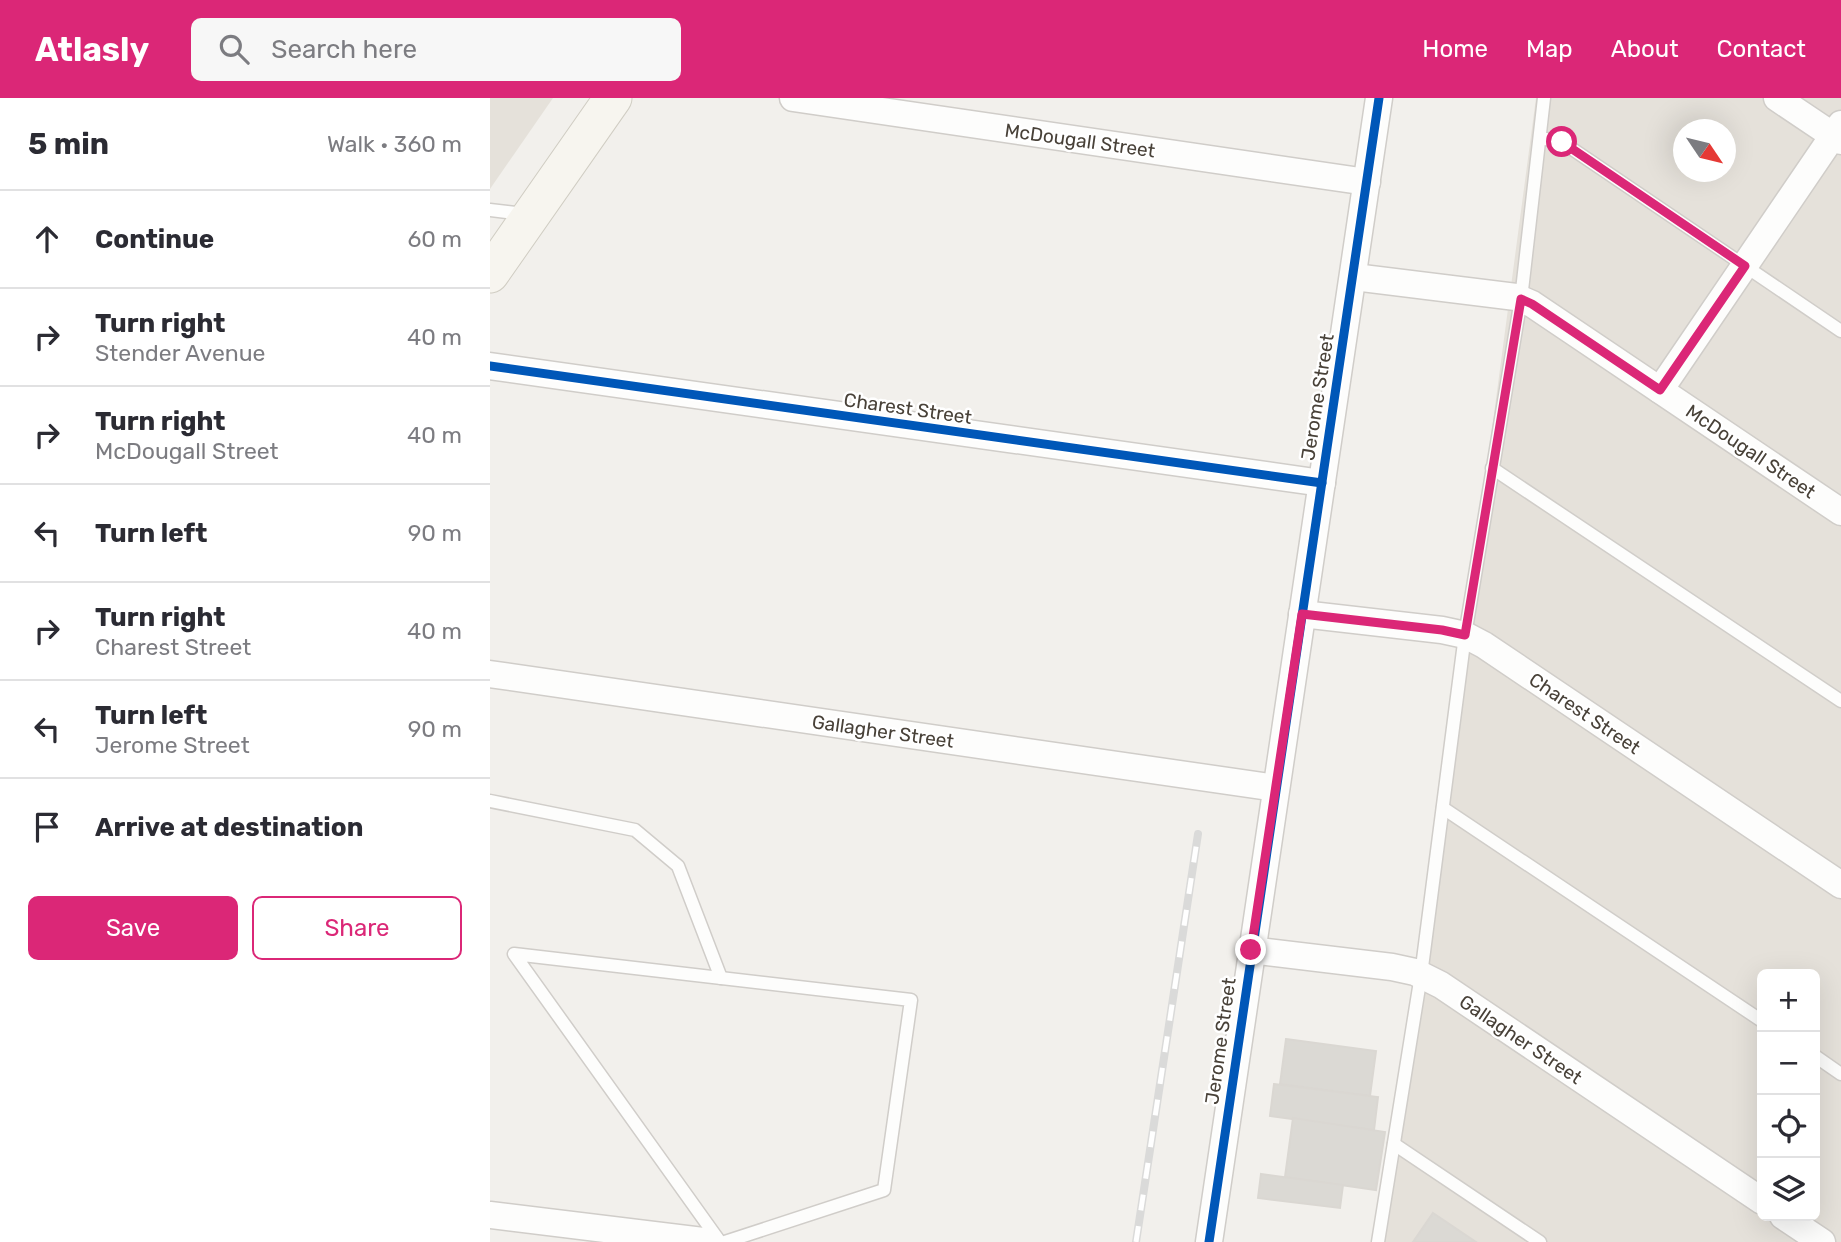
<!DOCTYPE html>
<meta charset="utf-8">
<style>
:root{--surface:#fff;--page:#f7f7f7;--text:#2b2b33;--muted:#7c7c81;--line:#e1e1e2;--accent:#db2777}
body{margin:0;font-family:Rubik,sans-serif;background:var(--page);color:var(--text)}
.controls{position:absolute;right:21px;bottom:21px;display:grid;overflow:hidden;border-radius:10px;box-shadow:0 7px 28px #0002}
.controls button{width:63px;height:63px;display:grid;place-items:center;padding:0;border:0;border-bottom:2px solid var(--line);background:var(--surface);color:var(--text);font:35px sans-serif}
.compass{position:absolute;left:1183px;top:21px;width:63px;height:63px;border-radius:50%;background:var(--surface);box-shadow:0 7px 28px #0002;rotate:125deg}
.stop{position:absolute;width:21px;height:21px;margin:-16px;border:5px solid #db2777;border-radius:50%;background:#fff}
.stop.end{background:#db2777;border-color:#fff;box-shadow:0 2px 7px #0008}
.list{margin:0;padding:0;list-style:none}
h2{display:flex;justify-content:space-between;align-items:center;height:91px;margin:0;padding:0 28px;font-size:30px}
h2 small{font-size:23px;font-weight:400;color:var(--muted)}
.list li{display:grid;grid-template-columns:46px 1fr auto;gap:21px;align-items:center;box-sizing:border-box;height:98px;padding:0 28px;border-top:2px solid var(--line)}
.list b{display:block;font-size:26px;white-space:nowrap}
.list p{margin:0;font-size:23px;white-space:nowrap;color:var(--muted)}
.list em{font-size:23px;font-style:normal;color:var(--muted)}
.actions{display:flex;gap:14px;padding:21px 28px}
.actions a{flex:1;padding:16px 0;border:2px solid var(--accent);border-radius:10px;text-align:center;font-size:24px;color:var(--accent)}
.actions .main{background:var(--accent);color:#fff}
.icon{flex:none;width:38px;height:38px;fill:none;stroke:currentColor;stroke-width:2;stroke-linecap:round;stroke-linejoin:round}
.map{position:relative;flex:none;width:1351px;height:1144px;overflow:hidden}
header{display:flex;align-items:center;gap:42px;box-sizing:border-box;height:98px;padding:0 35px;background:var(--accent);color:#fff}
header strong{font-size:33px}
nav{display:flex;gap:38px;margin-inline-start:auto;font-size:24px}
.search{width:490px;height:63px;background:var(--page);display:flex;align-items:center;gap:18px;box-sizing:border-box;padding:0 24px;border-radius:10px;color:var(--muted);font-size:26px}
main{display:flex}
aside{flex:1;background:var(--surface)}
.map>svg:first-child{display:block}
.residential{fill:#e5e1da;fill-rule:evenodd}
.building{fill:#dbd9d4;stroke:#dad7d2;stroke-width:2}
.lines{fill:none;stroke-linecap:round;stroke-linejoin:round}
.lane-casing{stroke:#d0cdc9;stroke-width:15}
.street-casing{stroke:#d0cdc9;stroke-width:29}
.secondary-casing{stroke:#d0cdc3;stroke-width:39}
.lane{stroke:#fdfdfc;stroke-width:12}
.street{stroke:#fdfdfc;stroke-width:26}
.secondary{stroke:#f7f5ef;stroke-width:37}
.rail-casing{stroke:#dadad9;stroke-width:8}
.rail{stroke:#fff;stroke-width:5;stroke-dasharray:16;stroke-linecap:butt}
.cycleway-casing{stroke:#fff;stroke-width:13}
.cycleway{stroke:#0057b8;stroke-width:9}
.route{stroke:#db2777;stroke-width:9}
.labels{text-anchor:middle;stroke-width:5;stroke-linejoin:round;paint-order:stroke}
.street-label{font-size:19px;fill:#484138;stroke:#fff}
</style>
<header>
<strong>Atlasly</strong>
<div class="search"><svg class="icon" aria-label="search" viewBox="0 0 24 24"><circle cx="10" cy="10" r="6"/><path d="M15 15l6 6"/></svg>Search here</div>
<nav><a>Home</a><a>Map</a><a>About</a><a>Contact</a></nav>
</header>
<main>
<aside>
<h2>5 min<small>Walk · 360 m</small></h2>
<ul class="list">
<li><svg class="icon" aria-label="ahead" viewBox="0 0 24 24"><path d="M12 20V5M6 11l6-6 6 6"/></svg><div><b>Continue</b></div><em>60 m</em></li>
<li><svg class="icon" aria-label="right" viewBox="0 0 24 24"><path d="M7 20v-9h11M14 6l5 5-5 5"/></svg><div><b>Turn right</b><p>Stender Avenue</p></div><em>40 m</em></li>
<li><svg class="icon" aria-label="right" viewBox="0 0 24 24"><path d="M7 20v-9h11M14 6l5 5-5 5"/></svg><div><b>Turn right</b><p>McDougall Street</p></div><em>40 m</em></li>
<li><svg class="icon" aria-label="left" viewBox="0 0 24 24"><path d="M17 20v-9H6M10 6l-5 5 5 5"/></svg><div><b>Turn left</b></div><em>90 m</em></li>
<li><svg class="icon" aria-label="right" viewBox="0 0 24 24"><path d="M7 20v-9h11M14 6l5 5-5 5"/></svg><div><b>Turn right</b><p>Charest Street</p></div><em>40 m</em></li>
<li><svg class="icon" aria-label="left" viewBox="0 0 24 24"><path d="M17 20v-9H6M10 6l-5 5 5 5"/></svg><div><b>Turn left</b><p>Jerome Street</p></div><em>90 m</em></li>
<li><svg class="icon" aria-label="arrive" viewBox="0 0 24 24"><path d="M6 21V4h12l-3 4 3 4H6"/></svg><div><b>Arrive at destination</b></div></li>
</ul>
<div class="actions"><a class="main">Save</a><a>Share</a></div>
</aside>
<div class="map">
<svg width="1351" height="1144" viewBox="0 0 1351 1144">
<rect width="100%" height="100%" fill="#f2f0ec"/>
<g class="residential">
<polygon points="0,0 63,0 0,91"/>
<path d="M1046,0h305v1144h-457zM1194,32h42v42h-42zM1272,876h53v242h-53z"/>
</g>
<g class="building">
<polygon points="796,941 886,953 880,998 790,986"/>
<polygon points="784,986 888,999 884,1032 780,1018"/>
<polygon points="803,1020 895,1034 886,1092 795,1079"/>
<polygon points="771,1076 853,1087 850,1110 768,1100"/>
<polygon points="943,1115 986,1144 923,1144"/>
</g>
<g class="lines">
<defs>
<g id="lane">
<polyline points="1050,40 1072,44 1351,233"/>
<polyline points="0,112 34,116"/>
<polyline points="1002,370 1351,603"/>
<polyline points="0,703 145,732 188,768 231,880"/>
<polyline points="953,710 1272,923"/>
<polyline points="1325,958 1351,976"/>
<polyline points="904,1046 1050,1144"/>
<polyline points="230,1144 24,856 421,902 394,1092 235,1144"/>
<polyline points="888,1144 931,877 975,537 1031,201 1054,0"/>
</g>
<g id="street">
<polyline points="303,0 877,84"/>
<polyline points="1287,0 1351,43"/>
<polyline points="864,179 1026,199 1042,206 1351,414"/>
<polyline points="0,268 832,385"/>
<polyline points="1170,292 1351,26"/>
<polyline points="812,516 952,532 975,537 994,547 1351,787"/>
<polyline points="0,576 786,690"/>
<polyline points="761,852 902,869 925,874 951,887 1272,1103"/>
<polyline points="0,1117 221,1144"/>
<polyline points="1293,1118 1332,1144"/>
<polyline points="719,1144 889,0"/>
</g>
<polyline id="secondary" points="0,176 123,0"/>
</defs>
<use href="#lane" class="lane-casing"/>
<use href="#street" class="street-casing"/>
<use href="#secondary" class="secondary-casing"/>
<use href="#lane" class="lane"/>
<use href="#street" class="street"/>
<use href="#secondary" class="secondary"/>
<defs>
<polyline id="rail" points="646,1144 708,736"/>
</defs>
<use href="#rail" class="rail-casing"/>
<use href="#rail" class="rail"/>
<defs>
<g id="cycleway">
<polyline points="0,268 832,385"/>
<polyline points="719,1144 889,0"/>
</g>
</defs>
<use href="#cycleway" class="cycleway-casing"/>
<use href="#cycleway" class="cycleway"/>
</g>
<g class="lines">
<polyline class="route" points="761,852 812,516 952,532 975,537 1031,201 1042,206 1170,292 1255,168 1072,44"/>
</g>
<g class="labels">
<g class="street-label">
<text transform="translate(590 42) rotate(8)" y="7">McDougall Street</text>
<text transform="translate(827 299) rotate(-81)" y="7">Jerome Street</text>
<text transform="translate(418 310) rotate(8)" y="7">Charest Street</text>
<text transform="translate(1261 353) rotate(34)" y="7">McDougall Street</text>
<text transform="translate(1095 615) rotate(34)" y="7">Charest Street</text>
<text transform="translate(393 633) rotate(8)" y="7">Gallagher Street</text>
<text transform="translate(1031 941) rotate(34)" y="7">Gallagher Street</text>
<text transform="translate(730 943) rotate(-82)" y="7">Jerome Street</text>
</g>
</g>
</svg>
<div class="controls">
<button>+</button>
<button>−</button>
<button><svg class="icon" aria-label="locate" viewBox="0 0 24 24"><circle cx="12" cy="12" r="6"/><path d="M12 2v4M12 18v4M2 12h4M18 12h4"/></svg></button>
<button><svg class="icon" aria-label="layers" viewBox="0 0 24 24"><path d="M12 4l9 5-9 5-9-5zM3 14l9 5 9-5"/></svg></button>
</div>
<svg class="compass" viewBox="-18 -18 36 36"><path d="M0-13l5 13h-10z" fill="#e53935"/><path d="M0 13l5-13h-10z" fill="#7c7c81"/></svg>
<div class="stop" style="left:1072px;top:44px"></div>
<div class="stop end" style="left:761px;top:852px"></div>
</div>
</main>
